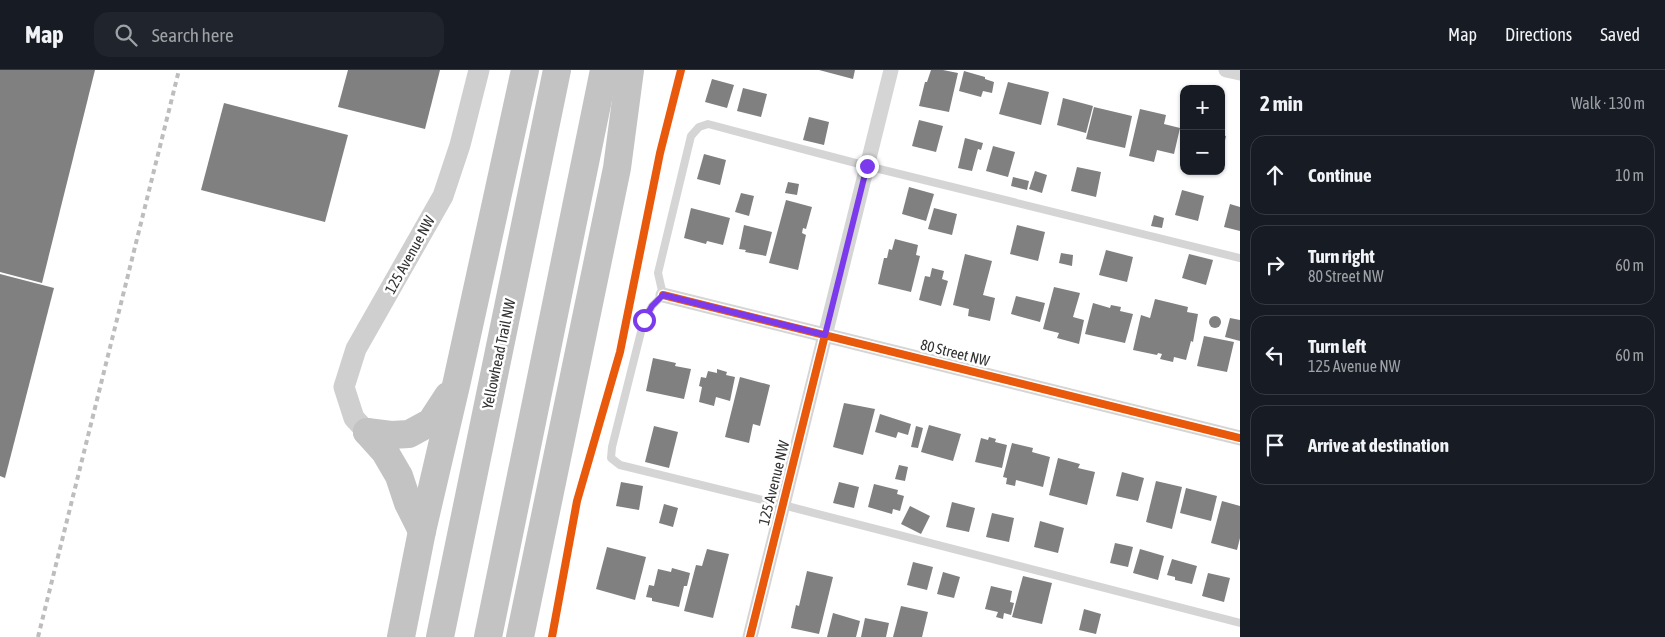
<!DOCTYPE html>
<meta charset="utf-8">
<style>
:root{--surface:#171b24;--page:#20242c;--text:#f1f3f6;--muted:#9ea1a6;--line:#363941}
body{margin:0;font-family:"Asap Condensed",sans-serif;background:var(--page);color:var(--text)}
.controls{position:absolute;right:15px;top:15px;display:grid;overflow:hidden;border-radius:10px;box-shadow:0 1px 4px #0004}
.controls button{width:45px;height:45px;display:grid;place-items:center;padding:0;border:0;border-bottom:1px solid var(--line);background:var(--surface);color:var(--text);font:25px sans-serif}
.stop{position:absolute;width:15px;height:15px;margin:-11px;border:4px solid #7c3aed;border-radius:50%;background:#fff}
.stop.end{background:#7c3aed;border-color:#fff;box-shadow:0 1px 5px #0008}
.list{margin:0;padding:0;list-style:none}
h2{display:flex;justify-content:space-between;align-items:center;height:65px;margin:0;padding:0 20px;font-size:21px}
h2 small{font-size:16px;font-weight:400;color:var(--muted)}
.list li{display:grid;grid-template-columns:32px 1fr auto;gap:15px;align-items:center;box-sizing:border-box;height:80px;margin:0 10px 10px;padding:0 10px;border:1px solid var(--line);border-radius:15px}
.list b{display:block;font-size:19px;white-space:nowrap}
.list p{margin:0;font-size:16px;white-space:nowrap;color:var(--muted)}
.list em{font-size:16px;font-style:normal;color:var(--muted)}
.icon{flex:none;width:28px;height:28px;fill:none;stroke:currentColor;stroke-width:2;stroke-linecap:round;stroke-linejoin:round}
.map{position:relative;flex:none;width:1240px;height:567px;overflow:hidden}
header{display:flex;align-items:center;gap:30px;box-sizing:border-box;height:70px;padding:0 25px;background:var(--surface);border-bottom:1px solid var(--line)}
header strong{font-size:24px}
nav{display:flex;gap:28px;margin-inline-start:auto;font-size:18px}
.search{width:350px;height:45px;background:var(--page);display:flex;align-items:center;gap:12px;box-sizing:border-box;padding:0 18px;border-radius:15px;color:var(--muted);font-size:19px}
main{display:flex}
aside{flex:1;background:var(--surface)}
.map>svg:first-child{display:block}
.building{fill:#808080}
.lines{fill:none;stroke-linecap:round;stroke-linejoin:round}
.lane{stroke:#d5d5d5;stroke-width:8}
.street{stroke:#d5d5d5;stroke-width:15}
.secondary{stroke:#cfcfcf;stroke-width:21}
.highway{stroke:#c3c3c3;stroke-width:28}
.rail{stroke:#bdbdbd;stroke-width:4;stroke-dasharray:5 4;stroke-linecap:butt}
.cycleway-casing{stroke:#fff;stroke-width:11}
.cycleway{stroke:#e8590c;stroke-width:8}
.route{stroke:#7c3aed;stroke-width:6}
.labels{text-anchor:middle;stroke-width:5;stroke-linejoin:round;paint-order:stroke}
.street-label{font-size:15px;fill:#313131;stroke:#fff}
</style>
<header>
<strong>Map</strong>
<div class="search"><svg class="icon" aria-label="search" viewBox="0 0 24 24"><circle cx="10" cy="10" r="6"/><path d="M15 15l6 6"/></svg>Search here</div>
<nav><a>Map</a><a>Directions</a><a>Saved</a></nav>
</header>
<main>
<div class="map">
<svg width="1240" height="567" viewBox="0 0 1240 567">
<rect width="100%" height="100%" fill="#fff"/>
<g class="building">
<polygon points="0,0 95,0 42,213 0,202"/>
<polygon points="348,0 440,0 425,59 338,37"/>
<polygon points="819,0 855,0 853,9"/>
<polygon points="931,0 943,0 958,3 949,42 919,36 925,12 927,12"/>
<polygon points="964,1 985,7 985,9 994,12 992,23 983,21 981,27 959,21"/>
<polygon points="712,9 734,15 727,38 705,32"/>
<polygon points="1008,12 1049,22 1041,55 999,44"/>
<polygon points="743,18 767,24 761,47 737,41"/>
<polygon points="1063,28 1093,36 1086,63 1057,55"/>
<polygon points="224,33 348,65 325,152 201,120"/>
<polygon points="1094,37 1132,46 1125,78 1086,69"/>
<polygon points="1140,39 1166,45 1164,54 1180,58 1174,84 1157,80 1154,92 1129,86"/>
<polygon points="809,47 829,52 824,75 803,70"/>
<polygon points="919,50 943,56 936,82 912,76"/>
<polygon points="1221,65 1226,66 1222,83 1221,83"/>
<polygon points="965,68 983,73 981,80 978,79 972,101 958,98"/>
<polygon points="993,76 1015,82 1008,107 986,101"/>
<polygon points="704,84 726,90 720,115 697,109"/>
<polygon points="1077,97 1101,102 1096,127 1071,121"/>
<polygon points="1035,101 1047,105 1042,123 1029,119"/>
<polygon points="1013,107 1029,111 1027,120 1011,116"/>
<polygon points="788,112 799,114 797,125 785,123"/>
<polygon points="909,117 934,124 926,151 902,144"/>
<polygon points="1182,120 1204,126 1198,151 1175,145"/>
<polygon points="741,123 754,126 749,146 735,142"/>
<polygon points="786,130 812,137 806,159 803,158 802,163 806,165 798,200 769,193"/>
<polygon points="1230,134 1240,137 1240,161 1224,157"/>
<polygon points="691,138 730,148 723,175 707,171 706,174 684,168"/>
<polygon points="934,138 957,144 952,165 928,159"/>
<polygon points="1154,145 1164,148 1162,158 1151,156"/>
<polygon points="744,155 772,162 766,186 745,182 746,180 739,179"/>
<polygon points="1017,155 1045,162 1038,191 1010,184"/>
<polygon points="895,169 918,175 916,185 920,186 911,222 878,214 884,188 887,188 889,179 892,180"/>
<polygon points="1106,180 1133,187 1127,212 1099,205"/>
<polygon points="1061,183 1073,185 1072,196 1059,193"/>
<polygon points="965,184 992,191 983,225 995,228 990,251 968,246 969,239 953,235"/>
<polygon points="1189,184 1213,190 1206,215 1182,208"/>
<polygon points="932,198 944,201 942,209 948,211 941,236 919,230 925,206 930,207"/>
<polygon points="0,204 54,218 5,408 0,406"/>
<polygon points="1054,217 1080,223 1073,247 1084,250 1079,274 1057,268 1059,263 1043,259"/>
<polygon points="1016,226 1045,233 1040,252 1011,244"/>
<polygon points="1155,229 1188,237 1187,242 1198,244 1193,272 1191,271 1186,290 1174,287 1173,292 1160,289 1162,284 1158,283 1157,285 1133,280 1141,245 1150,248"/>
<polygon points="1093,233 1110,238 1111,235 1121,237 1120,241 1133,244 1125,273 1085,264"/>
<circle cx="1215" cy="252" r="6"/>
<polygon points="1230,248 1240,250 1240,271 1225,267"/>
<polygon points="1204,266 1234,272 1227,302 1197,296"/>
<polygon points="653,288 676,293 675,296 691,299 684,329 646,321"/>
<polygon points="717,299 727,302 726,305 735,307 730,331 716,327 714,336 699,332 702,317 699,316 701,307 706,308 708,301 717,303"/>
<polygon points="740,307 770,315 760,356 753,354 749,373 725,367"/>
<polygon points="844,333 875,339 863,385 833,377"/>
<polygon points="880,344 911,354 908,365 898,362 896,368 875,362"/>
<polygon points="929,355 961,364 953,391 921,382"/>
<polygon points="654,356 678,362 669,398 645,392"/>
<polygon points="916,356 923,358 918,378 911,377"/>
<polygon points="989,367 996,369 995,372 1007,375 1002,398 975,392 981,368 988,370"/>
<polygon points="1012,373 1033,378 1032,382 1050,387 1043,417 1016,410 1015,416 1006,414 1007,408 1003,407"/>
<polygon points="1058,388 1080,394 1078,398 1095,402 1087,435 1049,425"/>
<polygon points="899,395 908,397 905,411 895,409"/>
<polygon points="1122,402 1144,408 1138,431 1116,426"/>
<polygon points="1156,411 1182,417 1172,459 1146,452"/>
<polygon points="621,412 643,416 639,440 616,436"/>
<polygon points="839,412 859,417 854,438 833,433"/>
<polygon points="874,414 898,420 897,424 904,426 900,441 893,439 892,444 868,437"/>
<polygon points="1186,418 1217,426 1211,451 1180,443"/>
<polygon points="1222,431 1240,436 1240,468 1237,480 1211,473"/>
<polygon points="952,432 975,438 969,462 946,457"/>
<polygon points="664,434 678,438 673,457 659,453"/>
<polygon points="910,436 930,446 921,464 901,454"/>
<polygon points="992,443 1014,448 1009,472 986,467"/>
<polygon points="1040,451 1064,458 1058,483 1034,477"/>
<polygon points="1115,473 1133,477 1128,497 1110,493"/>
<polygon points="607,477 646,487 635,530 596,519"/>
<polygon points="707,479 729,484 713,548 684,541 696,495 702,496"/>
<polygon points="1140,479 1164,486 1158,510 1133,503"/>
<polygon points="1172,489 1197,496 1192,514 1175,510 1175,507 1167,505"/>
<polygon points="913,492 933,497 927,520 907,515"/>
<polygon points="672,498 690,503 687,516 684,516 679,537 652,531 652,528 646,527 649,515 654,516 658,499 671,502"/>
<polygon points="807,501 833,507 819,564 791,558 796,535 799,536"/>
<polygon points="943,502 960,507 954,528 937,524"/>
<polygon points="1208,503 1230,508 1224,532 1202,526"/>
<polygon points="1023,506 1052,513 1042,554 1012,547"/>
<polygon points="991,516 1012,521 1010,532 1014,533 1011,545 1004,543 1003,549 996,547 998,542 985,539"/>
<polygon points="901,536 928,542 922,567 893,567"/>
<polygon points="1084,539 1101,544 1096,564 1079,560"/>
<polygon points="833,543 860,551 856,567 827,567"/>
<polygon points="865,548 889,553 886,567 861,567"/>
</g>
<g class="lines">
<polyline class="lane" points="1240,188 867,96 708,54 699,57 691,66 658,203 663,225 652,236 644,250 612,377 611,388 620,395 783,435 1240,553"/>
<g class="street">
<polyline points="1226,0 1240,3"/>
<polyline points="663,225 1240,368"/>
<polyline points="750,567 891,0"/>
</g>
<polyline class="secondary" points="367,362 354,348 344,317 356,279 443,126 460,75 479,0"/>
<g class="highway">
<polyline points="367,362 391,365 409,364 431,352 448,326"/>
<polyline points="367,362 385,382 399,406 408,433 422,461"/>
<polyline points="401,567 422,461 457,311 525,0"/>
<polyline points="440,567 557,0"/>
<polyline points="488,567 604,0"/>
<polyline points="520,567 617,98 630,0"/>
</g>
<polyline class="rail" points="38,567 179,0"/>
<defs>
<g id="cycleway">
<polyline points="663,225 1240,368"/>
<polyline points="552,567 577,431 620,282 660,83 681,0"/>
<polyline points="750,567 825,265"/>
</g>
</defs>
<use href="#cycleway" class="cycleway-casing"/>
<use href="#cycleway" class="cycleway"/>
</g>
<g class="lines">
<polyline class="route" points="644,250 652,236 663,225 825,265 867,96"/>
</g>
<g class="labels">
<g class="street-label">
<text transform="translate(410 185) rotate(-61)" y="5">125 Avenue NW</text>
<text transform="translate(955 283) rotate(14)" y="5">80 Street NW</text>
<text transform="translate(499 284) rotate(-78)" y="5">Yellowhead Trail NW</text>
<text transform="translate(774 413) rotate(-76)" y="5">125 Avenue NW</text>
</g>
</g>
</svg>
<div class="controls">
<button>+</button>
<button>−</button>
</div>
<div class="stop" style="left:644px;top:250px"></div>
<div class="stop end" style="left:867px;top:96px"></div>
</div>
<aside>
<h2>2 min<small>Walk · 130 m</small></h2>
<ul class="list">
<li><svg class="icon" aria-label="ahead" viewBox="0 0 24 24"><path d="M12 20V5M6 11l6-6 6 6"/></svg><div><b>Continue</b></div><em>10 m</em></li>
<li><svg class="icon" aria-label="right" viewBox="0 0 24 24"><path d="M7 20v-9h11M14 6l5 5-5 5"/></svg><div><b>Turn right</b><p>80 Street NW</p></div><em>60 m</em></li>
<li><svg class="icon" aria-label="left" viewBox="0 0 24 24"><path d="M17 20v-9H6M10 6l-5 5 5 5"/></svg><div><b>Turn left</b><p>125 Avenue NW</p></div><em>60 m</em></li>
<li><svg class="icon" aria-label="arrive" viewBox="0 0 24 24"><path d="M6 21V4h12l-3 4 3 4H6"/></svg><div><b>Arrive at destination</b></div></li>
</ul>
</aside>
</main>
